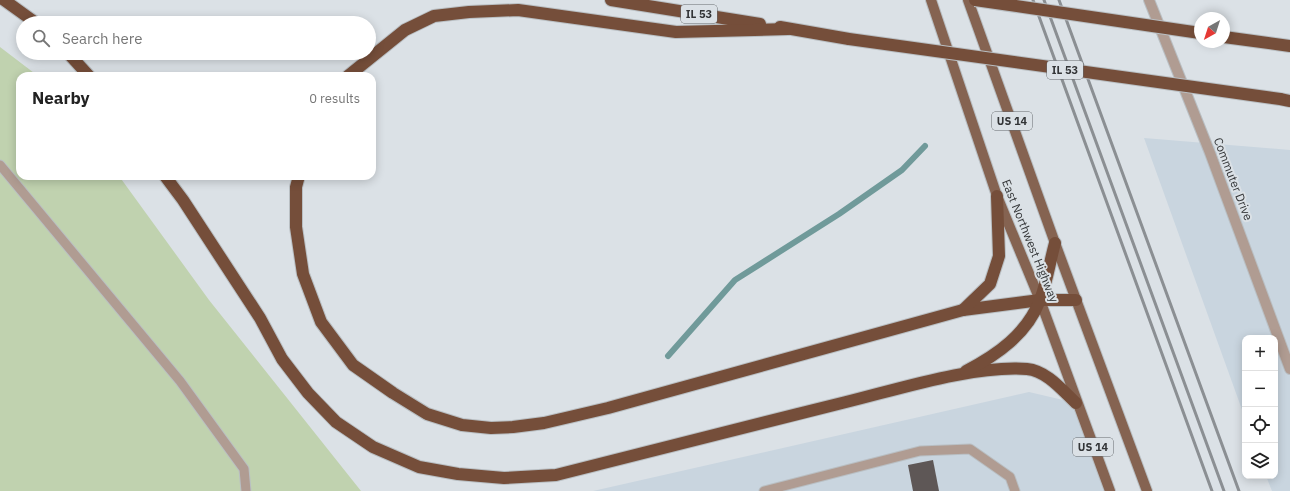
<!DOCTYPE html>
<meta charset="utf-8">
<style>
:root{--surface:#fff;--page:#f2f2f2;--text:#222;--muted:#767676;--line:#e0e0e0}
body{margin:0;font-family:"IBM Plex Sans",sans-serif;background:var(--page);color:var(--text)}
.controls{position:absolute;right:12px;bottom:12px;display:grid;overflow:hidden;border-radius:8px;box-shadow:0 2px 10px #0003}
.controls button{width:36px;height:36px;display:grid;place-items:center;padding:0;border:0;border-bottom:1px solid var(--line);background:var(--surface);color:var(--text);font:20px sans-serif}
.compass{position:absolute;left:1194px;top:12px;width:36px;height:36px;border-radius:50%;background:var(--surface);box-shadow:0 2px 10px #0003;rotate:219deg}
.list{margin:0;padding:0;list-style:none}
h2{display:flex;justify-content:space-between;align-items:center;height:52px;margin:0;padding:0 16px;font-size:17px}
h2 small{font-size:13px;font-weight:400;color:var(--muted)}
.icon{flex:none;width:22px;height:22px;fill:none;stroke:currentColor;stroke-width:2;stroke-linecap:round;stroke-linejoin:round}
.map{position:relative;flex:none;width:1290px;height:491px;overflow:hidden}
.search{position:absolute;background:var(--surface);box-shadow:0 2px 10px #0003;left:16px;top:16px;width:360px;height:44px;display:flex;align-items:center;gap:10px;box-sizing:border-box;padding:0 14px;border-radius:22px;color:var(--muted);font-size:15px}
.panel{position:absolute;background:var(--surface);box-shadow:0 2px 10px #0003;left:16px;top:72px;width:360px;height:108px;border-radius:12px}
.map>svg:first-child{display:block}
.built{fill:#c9d5df}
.green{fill:#c0d2af}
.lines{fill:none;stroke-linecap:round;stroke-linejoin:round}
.stream{stroke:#709a9a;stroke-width:6}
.building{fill:#5e5756}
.service-casing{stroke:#b9bfc3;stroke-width:11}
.minor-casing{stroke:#b9bfc3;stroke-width:12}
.primary-casing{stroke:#b9bfc3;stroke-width:12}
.motorway-casing{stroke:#b9bfc3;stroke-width:14}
.service{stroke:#b09c92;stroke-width:9}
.minor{stroke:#b09c92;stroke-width:10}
.primary{stroke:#856351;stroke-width:10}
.motorway{stroke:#754e3a;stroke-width:12}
.rail{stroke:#8b8f93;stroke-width:3}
.motorway-bridge-casing{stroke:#b9bfc3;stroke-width:14;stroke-linecap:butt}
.motorway-bridge{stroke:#754e3a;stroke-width:12}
.labels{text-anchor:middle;stroke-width:4;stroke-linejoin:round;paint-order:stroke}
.shield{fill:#dbe1e6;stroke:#65696c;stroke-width:1}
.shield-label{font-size:11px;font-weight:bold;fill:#333537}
.street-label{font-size:12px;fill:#333537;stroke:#dbe1e6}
</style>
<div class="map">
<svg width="1290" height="491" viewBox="0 0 1290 491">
<rect width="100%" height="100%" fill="#dbe1e6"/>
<g class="built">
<polygon points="1144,138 1290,150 1290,491 1272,491 1266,476 1275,476 1275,338 1245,338 1245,418"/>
<polygon points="1029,392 1076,403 1109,491 593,491"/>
</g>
<polygon class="green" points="0,47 38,76 20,76 20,176 119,176 209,300 361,491 0,491"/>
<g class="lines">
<polyline class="stream" points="668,356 735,280 839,214 902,170 925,146"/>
</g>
<polygon class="building" points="933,460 939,491 913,491 908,465"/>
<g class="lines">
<defs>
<g id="service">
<polyline points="0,165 180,381 244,469 246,491"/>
<polyline points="764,491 920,451 970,449 1010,477 1015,491"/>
</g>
<polyline id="minor" points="1149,0 1210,153 1290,369"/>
<g id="primary">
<polyline points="931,0 997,196 1040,300 1110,491"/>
<polyline points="968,0 1055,243 1147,491"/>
</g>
<g id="motorway">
<polyline points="4,0 36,23"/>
<polyline points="611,0 760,24"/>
<polyline points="780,27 849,39"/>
<polyline points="1224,37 1290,46"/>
<polyline points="68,53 89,76"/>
<polyline points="348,76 405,30 434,16 469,12 518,10 676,32 788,29"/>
<polyline points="1280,99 1290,101"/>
<path d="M165,176l18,24 77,118 22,41 26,34 28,29 37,25 46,20 39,7 46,4 52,-3c96,-24 193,-49 290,-73 53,-13 127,-37 181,-33 20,2 35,21 49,34"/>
<polyline points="299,176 296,187 296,227 303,274 321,322 353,365 393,393 427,414 462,425 491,428 513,427 544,423 608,408 963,310 1040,300 1076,300"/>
<polyline points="963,310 990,284 999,256 997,196"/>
<path d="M966,371c31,-16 61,-37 74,-71 7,-18 10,-39 15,-57"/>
</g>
</defs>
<use href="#service" class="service-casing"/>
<use href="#minor" class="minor-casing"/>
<use href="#primary" class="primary-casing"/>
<use href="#motorway" class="motorway-casing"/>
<use href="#service" class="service"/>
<use href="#minor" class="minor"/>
<use href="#primary" class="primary"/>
<use href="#motorway" class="motorway"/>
<g class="rail">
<polyline points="1033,0 1212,491"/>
<polyline points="1044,0 1224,491"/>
<polyline points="1059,0 1239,491"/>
</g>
<defs>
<g id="motorway-bridge">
<polyline points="975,0 1200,33"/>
<polyline points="849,39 1280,99"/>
</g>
</defs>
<use href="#motorway-bridge" class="motorway-bridge-casing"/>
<use href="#motorway-bridge" class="motorway-bridge"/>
</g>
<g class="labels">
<g class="shield">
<rect x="681" y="5" width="36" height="18" rx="3"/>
<rect x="1047" y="61" width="36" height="18" rx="3"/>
<rect x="992" y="112" width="40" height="18" rx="3"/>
<rect x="1073" y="438" width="40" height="18" rx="3"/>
</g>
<g class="shield-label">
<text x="699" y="18">IL 53</text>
<text x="1065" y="74">IL 53</text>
<text x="1012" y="125">US 14</text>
<text x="1093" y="451">US 14</text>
</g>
<g class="street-label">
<text transform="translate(1233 179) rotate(69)" y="4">Commuter Drive</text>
<text transform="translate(1030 241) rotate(68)" y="4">East Northwest Highway</text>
</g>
</g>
</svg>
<div class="controls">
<button>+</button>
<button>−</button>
<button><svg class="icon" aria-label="locate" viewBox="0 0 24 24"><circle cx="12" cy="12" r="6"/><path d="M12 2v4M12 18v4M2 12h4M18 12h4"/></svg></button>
<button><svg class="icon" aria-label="layers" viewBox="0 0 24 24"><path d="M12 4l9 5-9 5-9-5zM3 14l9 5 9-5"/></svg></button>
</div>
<svg class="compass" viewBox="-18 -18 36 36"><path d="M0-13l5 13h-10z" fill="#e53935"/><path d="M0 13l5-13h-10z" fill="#767676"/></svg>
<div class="search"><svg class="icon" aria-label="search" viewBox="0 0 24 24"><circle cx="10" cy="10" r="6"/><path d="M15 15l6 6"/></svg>Search here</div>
<section class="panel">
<h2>Nearby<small>0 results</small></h2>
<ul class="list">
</ul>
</section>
</div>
